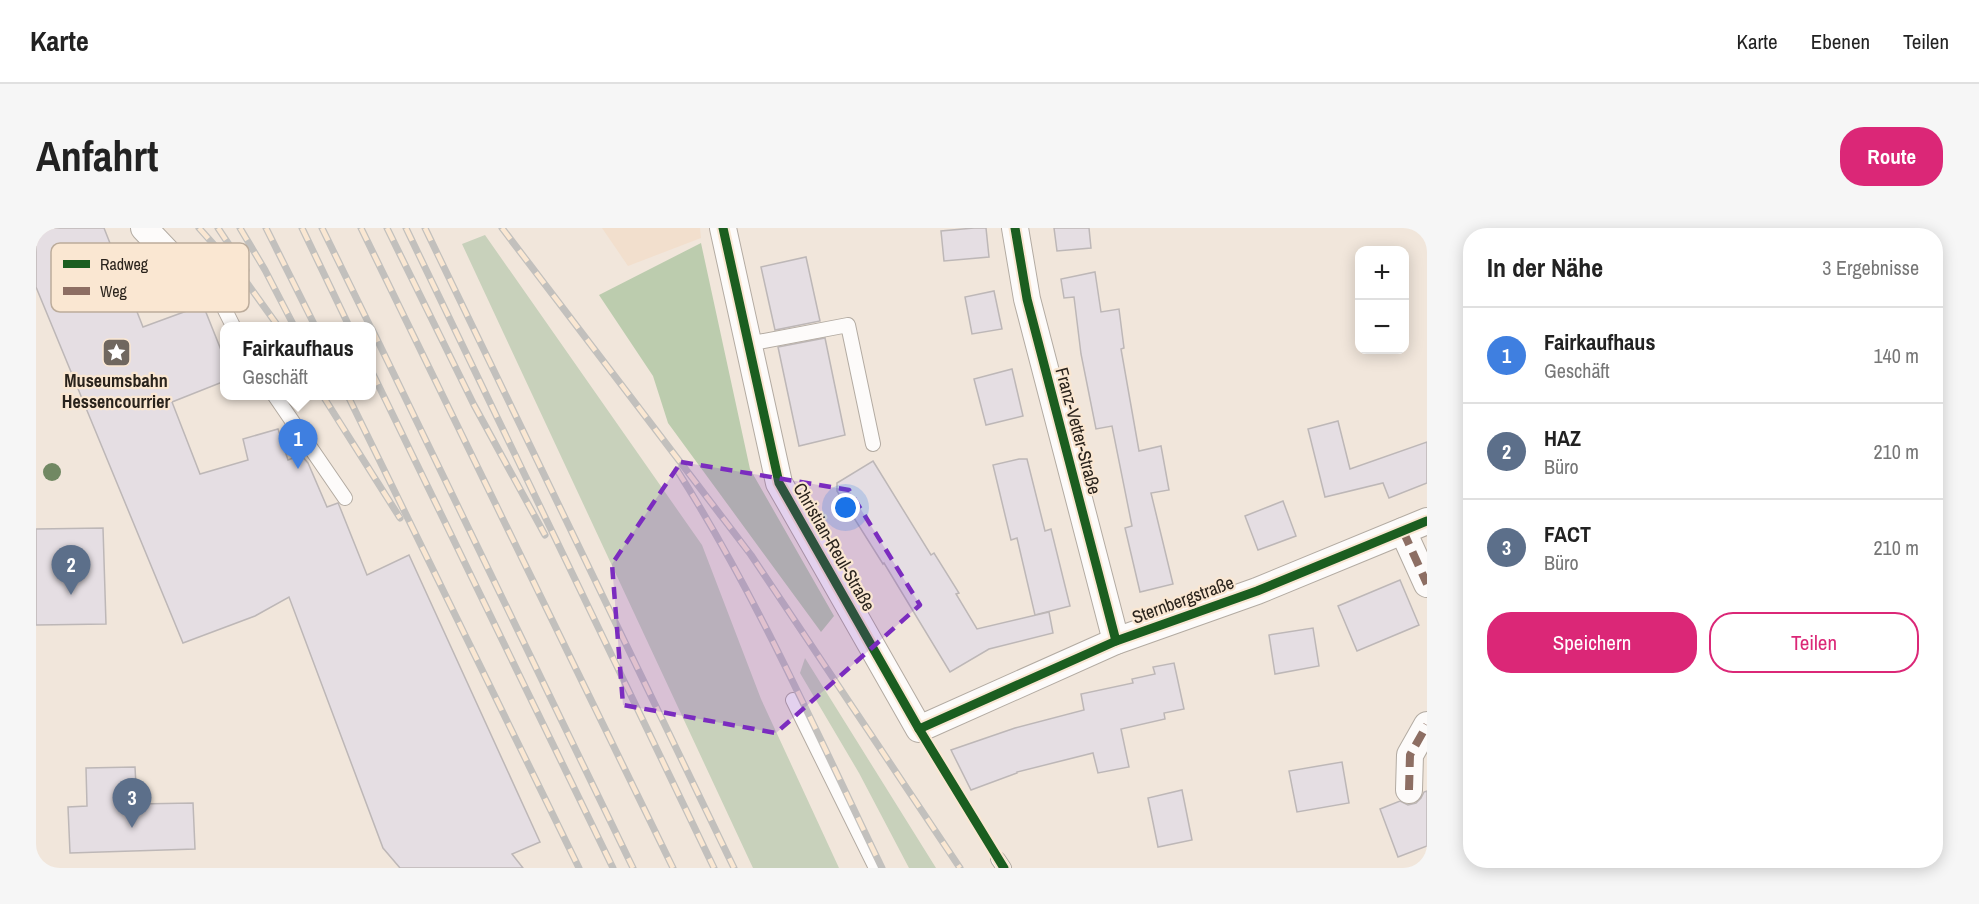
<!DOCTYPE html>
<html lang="de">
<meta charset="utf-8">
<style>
:root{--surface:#fff;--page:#f6f6f6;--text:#222;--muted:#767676;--line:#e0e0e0;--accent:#db2777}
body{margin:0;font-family:"Archivo Narrow",sans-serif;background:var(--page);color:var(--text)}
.controls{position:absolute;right:18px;top:18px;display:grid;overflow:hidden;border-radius:12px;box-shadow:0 3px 15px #0003}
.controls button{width:54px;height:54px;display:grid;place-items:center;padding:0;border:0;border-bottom:2px solid var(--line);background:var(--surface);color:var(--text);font:30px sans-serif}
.you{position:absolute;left:810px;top:280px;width:21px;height:21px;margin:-15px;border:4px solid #fff;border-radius:50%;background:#1a73e8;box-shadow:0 0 0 9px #1a73e833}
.badge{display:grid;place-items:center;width:39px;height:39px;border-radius:50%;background:var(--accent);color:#fff;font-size:20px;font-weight:700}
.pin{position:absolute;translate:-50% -50px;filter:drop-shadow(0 2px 3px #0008)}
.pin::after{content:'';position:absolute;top:32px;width:21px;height:18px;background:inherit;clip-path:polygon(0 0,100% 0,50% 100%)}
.popup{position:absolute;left:184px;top:94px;width:156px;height:78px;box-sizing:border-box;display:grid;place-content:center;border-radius:12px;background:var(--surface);filter:drop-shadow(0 2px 4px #0005);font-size:20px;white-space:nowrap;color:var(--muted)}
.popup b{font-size:22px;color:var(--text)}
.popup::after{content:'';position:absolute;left:50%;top:100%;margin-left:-12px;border:12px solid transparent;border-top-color:var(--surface)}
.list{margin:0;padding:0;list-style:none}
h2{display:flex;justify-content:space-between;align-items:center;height:78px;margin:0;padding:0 24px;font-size:26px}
h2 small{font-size:20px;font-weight:400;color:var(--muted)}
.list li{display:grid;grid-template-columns:39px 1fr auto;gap:18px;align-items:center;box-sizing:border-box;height:96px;padding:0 24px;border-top:2px solid var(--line)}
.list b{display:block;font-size:22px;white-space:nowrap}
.list p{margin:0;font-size:20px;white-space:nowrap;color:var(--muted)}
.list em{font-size:20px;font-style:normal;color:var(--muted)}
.actions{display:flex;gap:12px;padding:18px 24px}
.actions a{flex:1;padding:14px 0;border:2px solid var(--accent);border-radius:24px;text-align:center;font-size:21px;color:var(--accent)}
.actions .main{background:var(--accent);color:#fff}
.map{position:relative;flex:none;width:1391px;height:640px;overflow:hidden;border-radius:24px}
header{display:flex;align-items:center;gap:36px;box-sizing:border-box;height:84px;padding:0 30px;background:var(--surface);border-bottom:2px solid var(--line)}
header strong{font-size:28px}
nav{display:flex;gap:33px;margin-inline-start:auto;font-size:21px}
.intro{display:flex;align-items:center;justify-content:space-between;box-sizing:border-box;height:144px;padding:0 36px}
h1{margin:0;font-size:42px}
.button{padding:15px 27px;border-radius:24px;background:var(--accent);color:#fff;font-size:21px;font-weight:700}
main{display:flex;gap:36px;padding:0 36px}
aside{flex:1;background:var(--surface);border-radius:24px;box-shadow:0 3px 15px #0003}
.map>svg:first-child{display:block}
.built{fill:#f2dfcd}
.green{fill:#c8d1bb}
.forest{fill:#bcccae}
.building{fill:#e5dee3;stroke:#bdb7b7;stroke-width:1.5}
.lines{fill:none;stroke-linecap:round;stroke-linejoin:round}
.lane-casing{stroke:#b3aba2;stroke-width:16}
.street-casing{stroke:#b3aba2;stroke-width:28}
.lane{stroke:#fdfbfa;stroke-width:14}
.street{stroke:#fdfbfa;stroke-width:26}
.rail-casing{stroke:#c2c0bd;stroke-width:7}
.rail{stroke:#fae7d2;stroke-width:4.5;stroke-dasharray:14;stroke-linecap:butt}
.quiet{stroke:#8d6e63;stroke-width:8;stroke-dasharray:15 8;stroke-linecap:butt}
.cycleway-casing{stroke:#fae7d2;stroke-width:13}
.cycleway{stroke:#1b5e20;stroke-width:9}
.tree{fill:#718863}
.marked{fill:#7b2cbf;fill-opacity:0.2;stroke:#7b2cbf;stroke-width:4.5;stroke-dasharray:12 8;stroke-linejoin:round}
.labels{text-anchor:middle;stroke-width:4.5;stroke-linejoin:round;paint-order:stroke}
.poi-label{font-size:18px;font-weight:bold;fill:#2a231c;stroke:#fae7d2}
.street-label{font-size:18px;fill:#2a231c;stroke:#fae7d2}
.key{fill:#fae7d2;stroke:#bcac9b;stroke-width:1.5}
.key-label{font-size:16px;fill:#2a231c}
</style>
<header>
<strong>Karte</strong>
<nav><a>Karte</a><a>Ebenen</a><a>Teilen</a></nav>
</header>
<div class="intro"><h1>Anfahrt</h1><a class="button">Route</a></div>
<main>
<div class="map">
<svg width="1391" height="640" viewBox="0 0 1391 640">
<rect width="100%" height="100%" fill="#f1e6db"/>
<polygon class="built" points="566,0 664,0 665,10 592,38"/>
<g class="green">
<polygon points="449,7 666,317 725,471 803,640 717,640 426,16"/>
<polygon points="769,430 900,640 873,640 823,545 764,445"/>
</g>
<polygon class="forest" points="665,15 714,241 798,388 785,404 632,195 617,148 563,67"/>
<g class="building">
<polygon points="0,0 68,0 107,99 167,77 189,132 189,153 136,174 164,246 212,232 207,211 242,201 252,232 265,227 272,235 291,279 302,275 303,277 331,347 373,327 504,614 476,626 487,640 364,640 347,620 253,369 219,388 147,415 0,59"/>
<polygon points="938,0 950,0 953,29 908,33 905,3"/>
<polygon points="1018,0 1053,0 1055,20 1021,23"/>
<polygon points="770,29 784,93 739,102 725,39"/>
<polygon points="1059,44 1065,84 1083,81 1088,120 1085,121 1103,223 1125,218 1133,262 1115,265 1137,356 1104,364 1089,300 1096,298 1076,198 1060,201 1045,126 1038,69 1028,70 1025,51"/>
<polygon points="958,63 966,101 936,106 929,69"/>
<polygon points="789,110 809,207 763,218 742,119"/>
<polygon points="976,141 987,188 950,197 938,151"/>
<polygon points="1302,193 1314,241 1391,214 1391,255 1353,270 1347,255 1289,269 1272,201"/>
<polygon points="983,231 991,231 1009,303 1015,301 1034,378 999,387 981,310 975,312 957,237"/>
<polygon points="837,233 895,327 898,325 923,365 920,366 941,401 1013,384 1017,405 953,421 914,444 848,335 847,336 801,263 801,255"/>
<polygon points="1247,273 1260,308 1222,322 1209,288"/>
<polygon points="67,300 70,396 0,397 0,301"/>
<polygon points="1364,352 1383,397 1321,423 1302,378"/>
<polygon points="1277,400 1283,438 1239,446 1233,407"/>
<polygon points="1138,435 1148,481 1128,485 1129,491 1085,501 1093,539 1062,545 1057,525 981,544 981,545 935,562 915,522 979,500 1048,482 1045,466 1097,455 1096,451 1119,446 1117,439"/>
<polygon points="1306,534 1313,575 1261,584 1253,543"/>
<polygon points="99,539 101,576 157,575 159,621 34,625 32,579 51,578 50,540"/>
<polygon points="1146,562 1156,612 1122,619 1112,570"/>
<polygon points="1391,563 1391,618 1362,629 1344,581 1364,573 1372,577 1380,575 1385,570 1388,564"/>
</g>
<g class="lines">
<defs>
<g id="lane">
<polyline points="148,42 170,51 182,68 197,98"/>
<polyline points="712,116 812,97 837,216"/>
<polyline points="239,168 309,270"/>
<polyline points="757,472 840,640"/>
<polyline points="962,631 968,640"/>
</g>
<g id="street">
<polyline points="108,0 148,42"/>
<polyline points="687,0 743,255 883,501 1080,413 1221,363 1391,293"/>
<polyline points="979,0 991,71 1080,413"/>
<polyline points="1367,303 1391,356"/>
<polyline points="1373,562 1374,527 1391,497"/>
</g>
</defs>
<use href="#lane" class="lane-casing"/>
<use href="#street" class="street-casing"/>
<use href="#lane" class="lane"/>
<use href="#street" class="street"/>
<defs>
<g id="rail">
<polyline points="163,0 206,48 242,98"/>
<polyline points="182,0 210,42"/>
<polyline points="204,0 229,42 258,98"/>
<polyline points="230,0 279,98"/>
<polyline points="266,0 313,98"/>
<polyline points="286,0 334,98"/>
<polyline points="325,0 637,640"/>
<polyline points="351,0 438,177 509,307"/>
<polyline points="370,0 678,640"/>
<polyline points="389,0 698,640"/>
<polyline points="466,0 715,327 924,640"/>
<polyline points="336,101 597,640"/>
<polyline points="336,144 577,640"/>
<polyline points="287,168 364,290"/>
<polyline points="312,168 543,640"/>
<path d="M641,242c80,126 140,264 205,398"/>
</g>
</defs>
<use href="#rail" class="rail-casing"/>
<use href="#rail" class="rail"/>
<g class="quiet">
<polyline points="1367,303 1391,356"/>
<polyline points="1373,562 1374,527 1391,497"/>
</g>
<defs>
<g id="cycleway">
<polyline points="687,0 743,255 883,501 968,640"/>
<polyline points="979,0 991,71 1080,413"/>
<polyline points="883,501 1080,413 1221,363 1391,293"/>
</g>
</defs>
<use href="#cycleway" class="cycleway-casing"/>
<use href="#cycleway" class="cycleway"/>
</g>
<circle class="tree" cx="16" cy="244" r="9"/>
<path class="marked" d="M645,234l168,28 71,115 -144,128 -153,-28 -11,-141z"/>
<defs>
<symbol id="sight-square" viewBox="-11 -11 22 22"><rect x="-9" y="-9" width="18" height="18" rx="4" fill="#70675f" stroke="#fae7d2"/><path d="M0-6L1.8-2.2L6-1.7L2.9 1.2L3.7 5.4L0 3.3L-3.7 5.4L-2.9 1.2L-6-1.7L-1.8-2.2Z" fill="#fff"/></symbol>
</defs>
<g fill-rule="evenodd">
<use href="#sight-square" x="64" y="108" width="33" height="33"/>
</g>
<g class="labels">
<g class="poi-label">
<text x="80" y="159">Museumsbahn<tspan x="80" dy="21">Hessencourrier</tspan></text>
</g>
<g class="street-label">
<text transform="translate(1042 203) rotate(75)" y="6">Franz-Vetter-Straße</text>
<text transform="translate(798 319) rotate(60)" y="6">Christian-Reul-Straße</text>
<text transform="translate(1147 372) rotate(-20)" y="6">Sternbergstraße</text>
</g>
</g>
<rect x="15" y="15" width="198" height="69" rx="9" class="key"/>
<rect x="27" y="32" width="27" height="8" fill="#1b5e20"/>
<rect x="27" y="59" width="27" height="8" fill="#8d6e63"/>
<g class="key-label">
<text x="64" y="42">Radweg</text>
<text x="64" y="69">Weg</text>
</g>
</svg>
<div class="controls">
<button>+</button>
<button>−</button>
</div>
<div class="you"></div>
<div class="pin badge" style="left:262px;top:241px;background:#3f7fe0">1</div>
<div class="popup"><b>Fairkaufhaus</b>Geschäft</div>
<div class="pin badge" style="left:35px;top:367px;background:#5c6f8a">2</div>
<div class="pin badge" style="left:96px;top:600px;background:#5c6f8a">3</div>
</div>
<aside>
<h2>In der Nähe<small>3 Ergebnisse</small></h2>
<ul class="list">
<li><span class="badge" style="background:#3f7fe0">1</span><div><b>Fairkaufhaus</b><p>Geschäft</p></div><em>140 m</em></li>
<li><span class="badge" style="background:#5c6f8a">2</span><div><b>HAZ</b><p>Büro</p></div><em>210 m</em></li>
<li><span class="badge" style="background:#5c6f8a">3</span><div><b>FACT</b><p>Büro</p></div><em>210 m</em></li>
</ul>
<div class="actions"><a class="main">Speichern</a><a>Teilen</a></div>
</aside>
</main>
